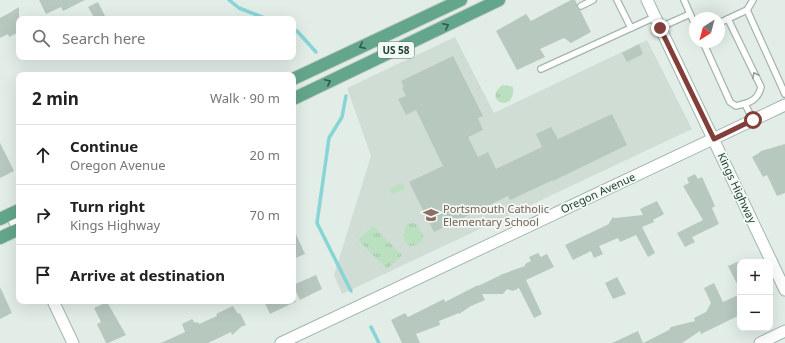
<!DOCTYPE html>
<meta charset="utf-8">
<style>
:root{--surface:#fff;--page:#f2f2f2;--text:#202124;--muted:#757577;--line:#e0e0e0}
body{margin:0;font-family:"Noto Sans",sans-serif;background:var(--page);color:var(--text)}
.controls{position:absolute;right:12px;bottom:12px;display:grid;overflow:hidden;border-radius:8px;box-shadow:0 4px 16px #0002}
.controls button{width:36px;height:36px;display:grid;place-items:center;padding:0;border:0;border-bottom:1px solid var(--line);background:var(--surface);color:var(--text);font:20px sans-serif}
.compass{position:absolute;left:689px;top:12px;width:36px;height:36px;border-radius:50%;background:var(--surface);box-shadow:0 4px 16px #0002;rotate:216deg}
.stop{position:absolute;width:12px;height:12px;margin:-9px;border:3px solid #823f39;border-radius:50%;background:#fff}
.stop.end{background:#823f39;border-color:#fff;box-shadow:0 1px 4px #0008}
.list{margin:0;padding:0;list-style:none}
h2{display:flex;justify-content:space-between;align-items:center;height:52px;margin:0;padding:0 16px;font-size:17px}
h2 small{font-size:13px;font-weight:400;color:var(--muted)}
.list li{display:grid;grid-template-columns:26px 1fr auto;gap:12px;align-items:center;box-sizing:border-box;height:60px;padding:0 16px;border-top:1px solid var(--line)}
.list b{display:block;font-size:15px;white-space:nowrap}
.list p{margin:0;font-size:13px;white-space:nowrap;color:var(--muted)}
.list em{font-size:13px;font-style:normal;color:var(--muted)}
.icon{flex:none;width:22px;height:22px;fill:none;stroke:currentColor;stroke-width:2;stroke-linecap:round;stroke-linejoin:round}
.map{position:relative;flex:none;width:785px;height:343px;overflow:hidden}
.search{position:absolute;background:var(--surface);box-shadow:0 4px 16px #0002;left:16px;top:16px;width:280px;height:44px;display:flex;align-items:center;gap:10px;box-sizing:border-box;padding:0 14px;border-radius:8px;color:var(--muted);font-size:15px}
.panel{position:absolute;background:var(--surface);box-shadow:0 4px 16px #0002;left:16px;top:72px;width:280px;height:232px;border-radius:8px}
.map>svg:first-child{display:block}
.built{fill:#d0ddd5}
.park{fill:url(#park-tufts)}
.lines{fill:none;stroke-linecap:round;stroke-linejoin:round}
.stream{stroke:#87d5d6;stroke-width:3.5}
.building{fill:#b7c8bf}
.lane-casing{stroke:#a4b6ad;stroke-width:8}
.street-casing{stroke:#a4b6ad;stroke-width:13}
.primary-casing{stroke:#c1cac6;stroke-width:14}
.lane{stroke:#fff;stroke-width:5.5}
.street{stroke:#fff;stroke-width:11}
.primary{stroke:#64a68b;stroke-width:12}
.oneway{stroke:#325a49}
.oneway2{stroke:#90a099}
.route{stroke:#823f39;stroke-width:5}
.labels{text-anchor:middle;stroke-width:3.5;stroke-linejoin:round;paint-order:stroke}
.shield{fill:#f3f9f5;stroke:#60786d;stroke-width:1}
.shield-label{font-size:10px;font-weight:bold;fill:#214033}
.street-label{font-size:11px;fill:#214033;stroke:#f3f9f5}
.education-label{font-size:11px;fill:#785e54;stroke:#f3f9f5;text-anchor:start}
</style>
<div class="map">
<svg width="785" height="343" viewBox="0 0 785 343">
<defs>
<pattern id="park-tufts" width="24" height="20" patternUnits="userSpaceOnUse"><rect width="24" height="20" fill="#bae0bf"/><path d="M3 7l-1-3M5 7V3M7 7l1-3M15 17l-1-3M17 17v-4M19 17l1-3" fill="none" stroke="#a0c1a5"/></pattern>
</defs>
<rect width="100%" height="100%" fill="#e2ede7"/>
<polygon class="built" points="455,37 494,113 647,40 692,129 342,294 334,275 371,156 347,88"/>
<g class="park">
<path d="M503,85l10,2c1,4 0,6 -1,10 -6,14 -28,0 -9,-12z"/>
<polygon points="402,183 405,189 392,194 389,189"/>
<path d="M411,223c8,0 9,7 12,13 -2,8 -6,9 -14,10 -7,-6 -6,-14 -2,-22z"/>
<polygon points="373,226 402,255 387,269 358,240"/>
</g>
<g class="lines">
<g class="stream">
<polyline points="229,0 239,8 267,19"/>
<polyline points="293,30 297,31 316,52"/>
<polyline points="346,96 342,117 329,138 317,223 351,291"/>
<polyline points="371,327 379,343"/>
</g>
</g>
<g class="building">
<polygon points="39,0 85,0 63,11 61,7 46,14"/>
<polygon points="571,0 575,0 577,4 577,8 580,10 591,32 571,43 564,38 540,49 545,57 517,70 496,31 526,14 531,21"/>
<polygon points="98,2 105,16 99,19 95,19 88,7"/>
<polygon points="19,7 19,32 9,37 8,34 0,38 0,18 11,12"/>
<polygon points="639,44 643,54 627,62 622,53"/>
<polygon points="453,56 483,116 478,118 483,130 468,137 478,157 488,152 496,169 542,147 536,134 551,127 558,139 612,114 627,145 553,181 553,180 510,200 508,196 434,232 409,182 443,166 416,110 406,115 398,99 406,96 402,88 404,87 401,81"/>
<polygon points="0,143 14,171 0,178"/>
<polygon points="785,144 785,193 777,196 767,175 763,177 752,157 759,153 761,151"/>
<polygon points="695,174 698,179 702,177 715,206 712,208 719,224 692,237 695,242 685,247 677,233 703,220 683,186 689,183 687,178"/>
<polygon points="657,201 664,214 653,220 654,222 642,227 655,253 648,257 636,235 620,242 618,238 599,246 603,254 594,258 591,251 573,260 565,245 609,224 609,223 613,217 615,218 643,215 640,209"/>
<polygon points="293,228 305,254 293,259"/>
<polygon points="538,253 541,257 547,254 554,267 526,280 542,314 534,318 519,288 513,291 507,289 503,294 482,294 485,300 471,306 459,314 459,313 439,321 440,325 416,334 420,343 402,343 391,320 405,313 408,317 444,299 445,302 478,285 478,286 501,275 500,275 525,266 525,264 531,261 529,257"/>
<polygon points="740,261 740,290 728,266"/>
<polygon points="316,275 322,289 300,300 293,285"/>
<polygon points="617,277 626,294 613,299 605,283"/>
<polygon points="714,283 723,302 740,294 740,315 701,334 700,331 682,343 612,343 638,331 643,343 669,330 671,327 695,321 694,318 706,312 711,303 704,288"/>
<polygon points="0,287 12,313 0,319"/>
<polygon points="264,301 297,301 270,314"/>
<polygon points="107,302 126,335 108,343 106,343 97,324 101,322 94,308"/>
<polygon points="233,306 238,314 240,313 246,325 241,327 232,335 231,332 208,343 161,343 185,332 182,324 192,319 195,323 198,322 199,324 217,316 216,314"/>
</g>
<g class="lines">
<defs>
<g id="lane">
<polyline points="617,0 631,28"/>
<polyline points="684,0 695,25"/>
<polyline points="581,6 593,0"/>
<polyline points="747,10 785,94"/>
<polyline points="719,23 747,10 753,0"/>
<polyline points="661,27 690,14"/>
<path d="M703,42l27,60 6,4c12,-3 22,-5 25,-19l-33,-68"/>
<polyline points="541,69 655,17"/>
<polyline points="745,104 753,120"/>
</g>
<g id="street">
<polyline points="647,0 785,290"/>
<polyline points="11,214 19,230"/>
<polyline points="53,301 73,343"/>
<polyline points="281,343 785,105"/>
<polyline points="760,343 785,331"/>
</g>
<g id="primary">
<polyline points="293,79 461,0"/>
<polyline points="293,99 499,0"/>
<polyline points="0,219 19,210"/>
<polyline points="0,238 19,229"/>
</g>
</defs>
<use href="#lane" class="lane-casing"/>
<use href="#street" class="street-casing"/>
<use href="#primary" class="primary-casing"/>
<use href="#lane" class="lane"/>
<use href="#street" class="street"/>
<use href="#primary" class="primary"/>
</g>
<defs><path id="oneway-chevron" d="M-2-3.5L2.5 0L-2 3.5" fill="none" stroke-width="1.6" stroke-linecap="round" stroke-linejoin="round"/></defs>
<g class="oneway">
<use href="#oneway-chevron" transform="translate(446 26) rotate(-26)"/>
<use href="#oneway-chevron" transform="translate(362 46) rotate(154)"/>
<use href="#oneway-chevron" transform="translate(328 82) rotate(-25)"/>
</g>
<use class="oneway2" href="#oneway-chevron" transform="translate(755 75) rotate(-116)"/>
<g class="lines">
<polyline class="route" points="660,28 714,139 753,120"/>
</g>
<defs>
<symbol id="school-bare" viewBox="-9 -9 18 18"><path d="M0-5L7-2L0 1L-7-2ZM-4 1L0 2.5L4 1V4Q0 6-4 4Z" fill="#8d6e63" stroke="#f3f9f5" stroke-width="2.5" paint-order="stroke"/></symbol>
</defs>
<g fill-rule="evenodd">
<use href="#school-bare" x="420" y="204" width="22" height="22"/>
</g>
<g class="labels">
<rect class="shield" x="378" y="42" width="36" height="16" rx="3"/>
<g class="shield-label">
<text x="396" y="54">US 58</text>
</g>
<g class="street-label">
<text transform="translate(737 188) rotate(65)" y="4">Kings Highway</text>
<text transform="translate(598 193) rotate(-25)" y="4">Oregon Avenue</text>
</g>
<g class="education-label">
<text x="443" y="213">Portsmouth Catholic<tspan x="443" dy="13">Elementary School</tspan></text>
</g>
</g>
</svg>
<div class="controls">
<button>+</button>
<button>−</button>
</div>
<svg class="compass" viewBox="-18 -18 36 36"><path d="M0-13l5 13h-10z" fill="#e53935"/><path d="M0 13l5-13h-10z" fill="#757577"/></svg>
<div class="stop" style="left:753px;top:120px"></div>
<div class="stop end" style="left:660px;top:28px"></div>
<div class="search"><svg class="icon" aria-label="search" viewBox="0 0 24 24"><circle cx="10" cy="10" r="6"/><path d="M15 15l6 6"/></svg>Search here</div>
<section class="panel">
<h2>2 min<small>Walk · 90 m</small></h2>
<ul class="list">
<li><svg class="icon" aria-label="ahead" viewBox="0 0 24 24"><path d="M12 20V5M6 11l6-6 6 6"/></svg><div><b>Continue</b><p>Oregon Avenue</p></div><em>20 m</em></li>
<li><svg class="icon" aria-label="right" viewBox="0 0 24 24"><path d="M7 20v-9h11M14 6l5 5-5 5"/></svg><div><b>Turn right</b><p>Kings Highway</p></div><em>70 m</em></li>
<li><svg class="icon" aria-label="arrive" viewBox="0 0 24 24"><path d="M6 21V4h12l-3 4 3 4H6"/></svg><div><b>Arrive at destination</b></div></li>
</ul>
</section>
</div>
